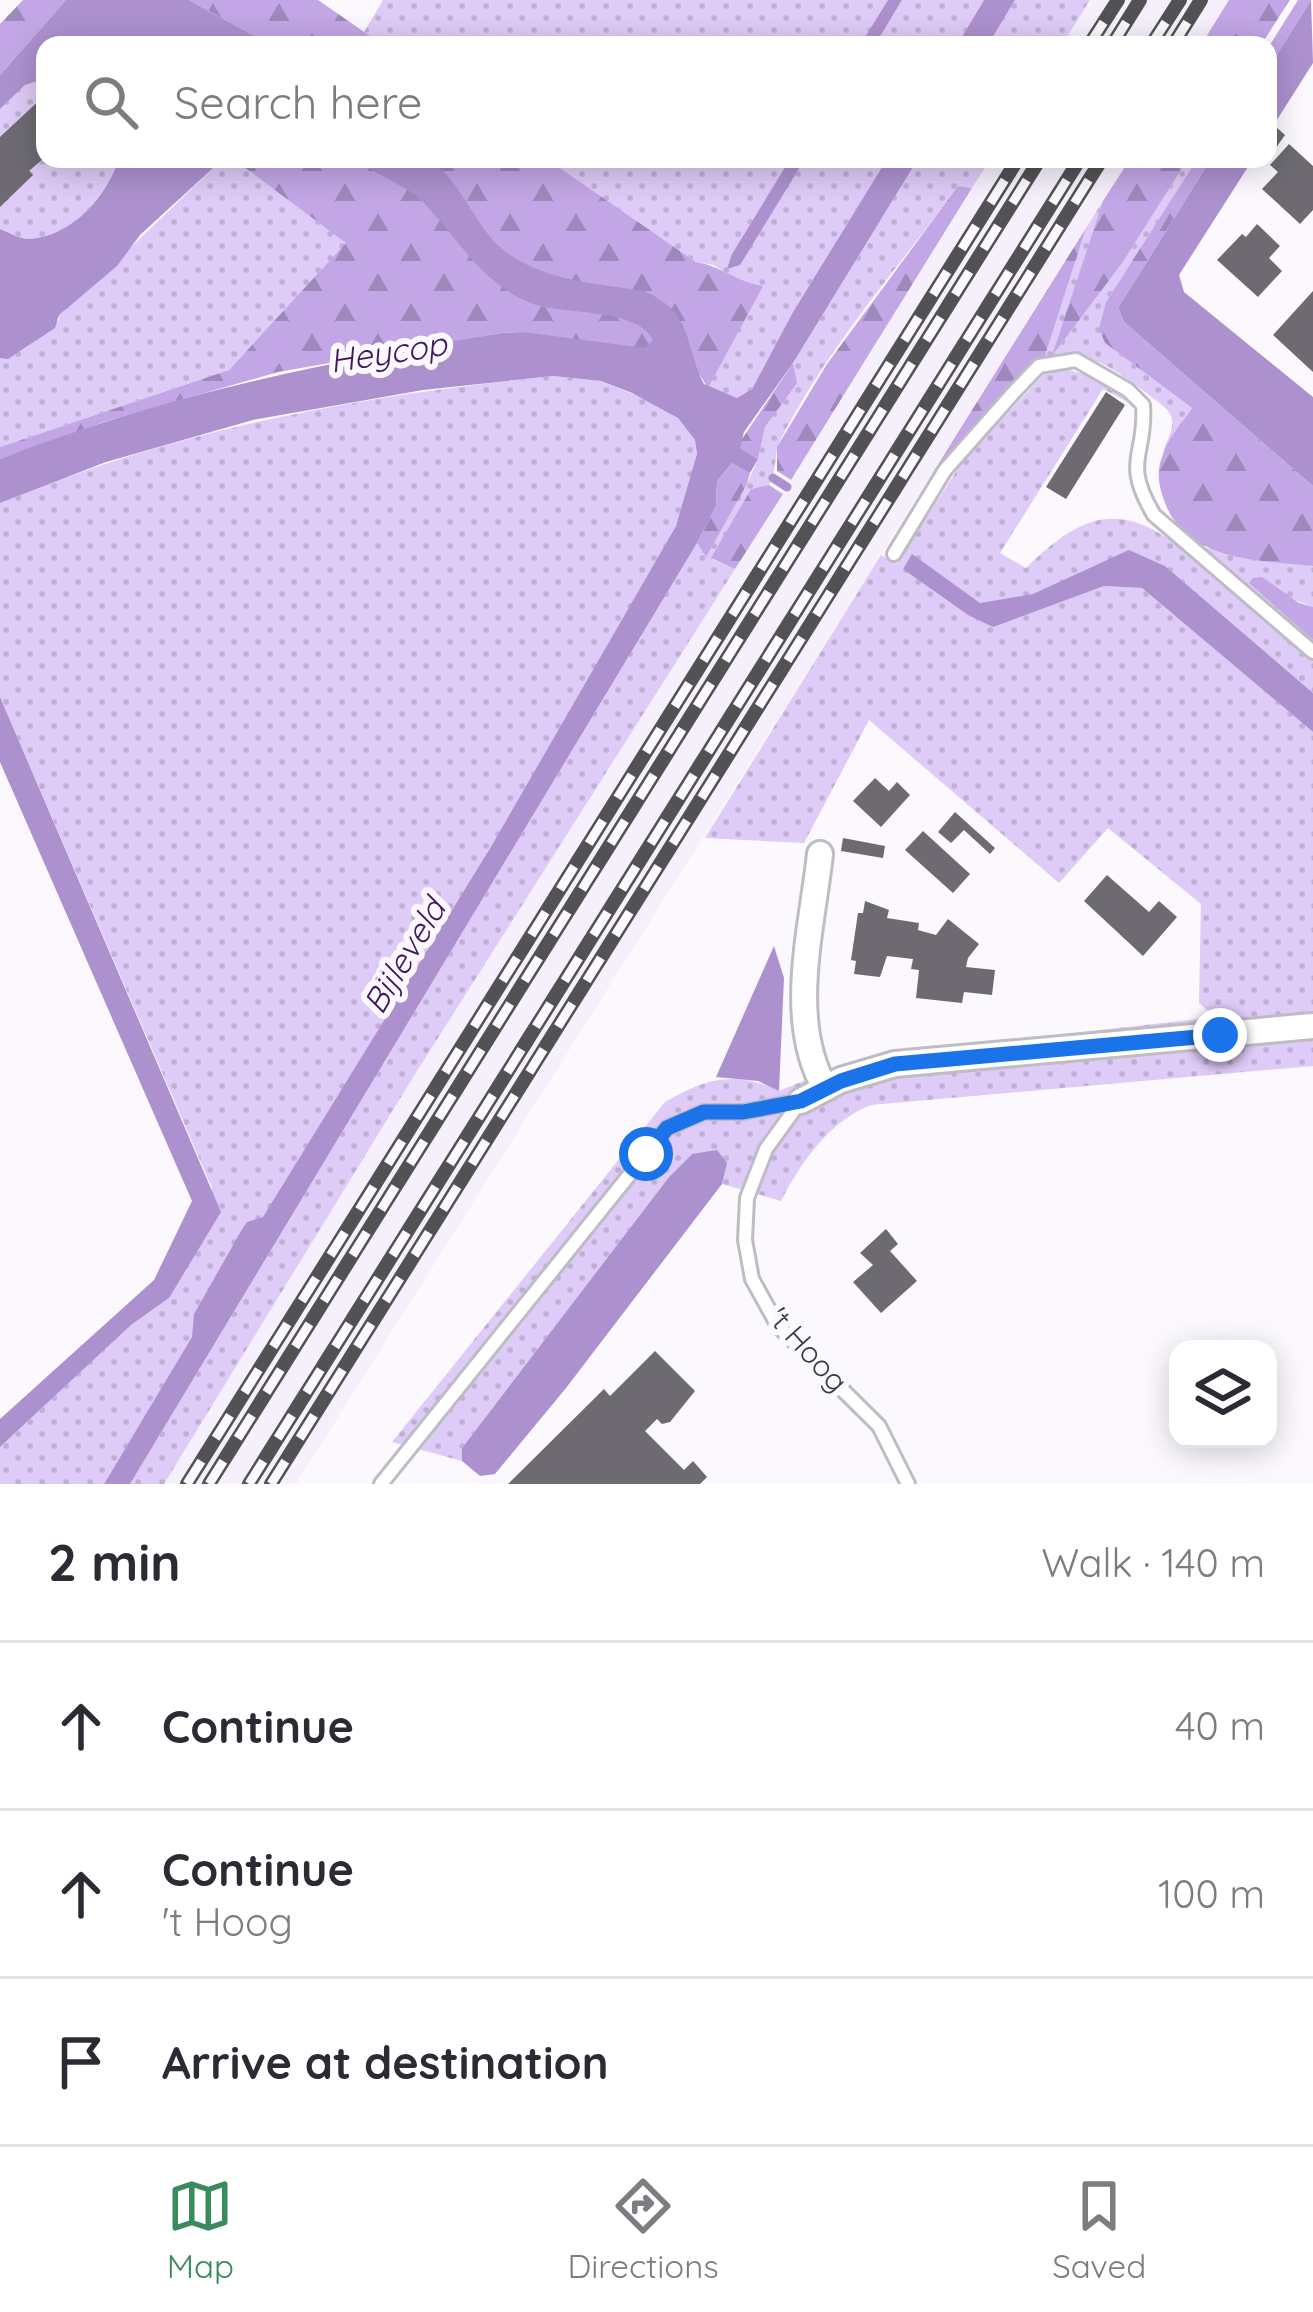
<!DOCTYPE html>
<meta charset="utf-8">
<style>
:root{--surface:#fff;--page:#f7f7f7;--text:#2b2b33;--muted:#7c7c81;--line:#e1e1e2;--accent:#3a8a5b}
body{margin:0;font-family:Quicksand,sans-serif;background:var(--page);color:var(--text)}
.controls{position:absolute;right:36px;bottom:36px;display:grid;overflow:hidden;border-radius:24px;box-shadow:0 6px 30px #0003}
.controls button{width:108px;height:108px;display:grid;place-items:center;padding:0;border:0;border-bottom:3px solid var(--line);background:var(--surface);color:var(--text);font:60px sans-serif}
.stop{position:absolute;width:36px;height:36px;margin:-27px;border:9px solid #1a73e8;border-radius:50%;background:#fff}
.stop.end{background:#1a73e8;border-color:#fff;box-shadow:0 3px 12px #0008}
.list{margin:0;padding:0;list-style:none}
h2{display:flex;justify-content:space-between;align-items:center;height:156px;margin:0;padding:0 48px;font-size:51px}
h2 small{font-size:39px;font-weight:400;color:var(--muted)}
.list li{display:grid;grid-template-columns:78px 1fr auto;gap:36px;align-items:center;box-sizing:border-box;height:168px;padding:0 48px;border-top:3px solid var(--line)}
.list b{display:block;font-size:45px;white-space:nowrap}
.list p{margin:0;font-size:39px;white-space:nowrap;color:var(--muted)}
.list em{font-size:39px;font-style:normal;color:var(--muted)}
.icon{flex:none;width:66px;height:66px;fill:none;stroke:currentColor;stroke-width:2;stroke-linecap:round;stroke-linejoin:round}
.map{position:relative;flex:none;width:1313px;height:1484px;overflow:hidden}
.search{position:absolute;background:var(--surface);box-shadow:0 6px 30px #0003;left:36px;right:36px;top:36px;height:132px;display:flex;align-items:center;gap:30px;box-sizing:border-box;padding:0 42px;border-radius:24px;color:var(--muted);font-size:45px}
.sheet{height:660px;background:var(--surface)}
nav{display:flex;justify-content:space-around;align-items:center;box-sizing:border-box;height:168px;border-top:3px solid var(--line);background:var(--surface);font-size:33px;color:var(--muted)}
nav a{display:grid;justify-items:center;gap:6px}
nav .on{color:var(--accent)}
.map>svg:first-child{display:block}
.built{fill:#f6f0fd}
.grass{fill:url(#grass-dots)}
.forest{fill:url(#forest-firs)}
.water{fill:#ad91cf}
.lines{fill:none;stroke-linecap:round;stroke-linejoin:round}
.stream{stroke:#ad91cf;stroke-width:9}
.building{fill:#6d6a72}
.lane-casing{stroke:#bfbcc4;stroke-width:18}
.street-casing{stroke:#bfbcc4;stroke-width:30}
.lane{stroke:#fff;stroke-width:12}
.street{stroke:#fff;stroke-width:24}
.rail-casing{stroke:#525154;stroke-width:14}
.rail{stroke:#fbf9fe;stroke-width:9;stroke-dasharray:27;stroke-linecap:butt}
.route{stroke:#1a73e8;stroke-width:15}
.labels{text-anchor:middle;stroke-width:12;stroke-linejoin:round;paint-order:stroke}
.street-label{font-size:30px;fill:#39383b;stroke:#fbf9fe}
.water-label{font-size:33px;font-style:italic;fill:#401861;stroke:#fbf9fe}
</style>
<div class="map">
<svg width="1313" height="1484" viewBox="0 0 1313 1484">
<defs>
<pattern id="grass-dots" width="8" height="8" patternUnits="userSpaceOnUse" patternTransform="scale(3)"><rect width="8" height="8" fill="#decbf7"/><path d="M2 2h.1M6 6h.1" fill="none" stroke="#bfafd5" stroke-width="1.8" stroke-linecap="round"/></pattern>
<pattern id="forest-firs" width="22" height="20" patternUnits="userSpaceOnUse" patternTransform="scale(3)"><rect width="22" height="20" fill="#c3a6e5"/><path d="M5 1l3.5 6h-7zM16 11l3.5 6h-7z" fill="#9f88bb"/></pattern>
</defs>
<rect width="100%" height="100%" fill="#fbf9fe"/>
<g class="built">
<polygon points="1090,0 1229,0 1201,45 1062,45"/>
<polygon points="991,159 1130,159 296,1484 164,1484 412,1079"/>
</g>
<g class="grass">
<polygon points="383,0 888,0 860,45 383,45 364,32"/>
<polygon points="902,0 984,0 957,45 875,45"/>
<polygon points="1015,0 1090,0 1062,45 988,45"/>
<path d="M45,79v80h74c-14,38 -47,79 -91,80 -8,0 -20,-7 -28,-10v-120l25,-24z"/>
<path d="M223,159h10l114,84 -118,127 -229,77v-89c22,-2 42,-23 59,-38v-5c56,-51 109,-104 164,-156z"/>
<polygon points="547,159 790,159 732,254 735,268 805,159 887,159 793,312 752,389 737,398 708,388 724,355 740,283 714,265 696,262"/>
<path d="M918,159h73l-19,29 -14,-2c-60,82 -132,163 -178,255 -7,15 -2,29 -11,44l-18,4 -39,70 23,10 -323,510 -248,405h-34l567,-941 8,12 42,-71 11,-25 7,-32 31,-44 -3,-20z"/>
<path d="M1188,159h9l-91,143 -1,41 87,65 -29,43c8,-20 17,-32 -2,-47 -36,-26 -71,-61 -117,-45l42,-131 17,-27 -49,152 69,-91z"/>
<path d="M1060,368l33,8 35,21 -2,4 -23,-12 -103,164 26,15c57,-56 97,-69 162,-14l9,-12 9,6 107,18v41l-63,-24 63,57v53l-148,-127 -35,-15 -97,44 -54,8 -67,-48 -9,14 90,57 111,-40 38,2 171,144v334l-442,39c-41,15 -71,59 -90,96l-59,-17 4,-21 -34,-9 -23,23 -207,271v13l-70,-19 273,-340c40,-24 70,-32 114,-11l50,-21 57,-16 329,-37 -16,-14 2,-99 -93,-76 -49,55 -190,-163 -65,123 -99,-5 176,-283 15,9 67,-103 80,-86z"/>
<path d="M553,376l48,5 58,24 19,13 17,22 2,14 -12,48 -9,24 -68,121 -116,198 -229,373 -16,4 -53,92 -1,23 -89,147h-104v-37l131,-122 38,-27 43,-110 -212,-491v-194c185,-76 355,-106 553,-127z"/>
</g>
<g class="forest">
<polygon points="23,0 66,0 0,75 0,24"/>
<polygon points="189,0 318,0 383,45 271,45"/>
<polygon points="1229,0 1290,0 1261,45 1201,45"/>
<polygon points="1298,0 1311,0 1268,69 1268,48"/>
<path d="M233,159h314l149,103c25,4 41,20 67,24l-55,102 -10,-16 -175,-40 -21,1 -224,39 -174,50 -104,37v-12l229,-77 117,-127z"/>
<polygon points="1130,159 1188,159 1123,262 1052,356 1103,201"/>
<path d="M1197,159h14l-93,149 6,14 189,164v80c-54,-6 -125,-4 -148,-63 -6,-16 -9,-30 -3,-46 5,-18 20,-34 30,-49l-87,-65 -6,-14 7,-27z"/>
<polygon points="958,186 972,188 791,480 777,471 777,447 827,364"/>
<polygon points="1086,228 1044,359 1024,373 932,474"/>
<polygon points="793,363 797,383 765,427 758,459 740,448 740,442"/>
<polygon points="733,462 750,473 747,484 706,557 697,543 716,506 717,481"/>
<polygon points="769,485 783,494 735,569 711,558 751,489"/>
<polygon points="1262,577 1299,603 1313,607 1313,640 1249,583 1253,578"/>
</g>
<g class="water">
<polygon points="66,0 189,0 271,45 45,45 45,79 25,85 0,109 0,75"/>
<polygon points="888,0 902,0 875,45 860,45"/>
<polygon points="984,0 1015,0 988,45 957,45"/>
<polygon points="1311,0 1313,63 1268,134 1268,69"/>
<path d="M119,159h104l-83,76 -23,31 -58,49 -4,13 -47,31 -8,-1v-129c8,3 20,10 28,10 44,-2 78,-42 91,-80z"/>
<path d="M355,159c20,0 45,-4 66,0 34,6 51,64 80,89 39,33 95,35 143,43 50,22 40,53 60,93l33,14 15,-9 41,-77 94,-153h31l-125,204 -49,69 -4,16 18,11 -8,14 -18,-10 -15,18 -1,25 -19,37 -567,941h-26l88,-147 2,-23 47,-83 6,-9 16,-5 229,-372 184,-319 21,-72 -2,-14 -17,-22 -46,-25 -31,-12 -48,-5 -130,14 -170,30 -147,42 -106,41v-44c167,-65 326,-97 502,-126l21,-1 122,16 8,-8c-15,-32 -88,-25 -120,-36 -49,-18 -74,-64 -108,-100 -17,-19 -50,-29 -70,-45z"/>
<polygon points="790,159 805,159 740,265 727,269 732,254"/>
<polygon points="1211,159 1253,159 1179,275 1184,292 1313,397 1313,486 1124,322 1118,308"/>
<polygon points="1129,550 1165,566 1313,693 1313,732 1142,588 1104,586 993,627 968,615 903,569 912,554 980,603 1033,594"/>
<polygon points="0,697 221,1212 169,1298 131,1325 0,1447 0,1419 154,1280 192,1201 0,762"/>
<polygon points="774,946 784,978 779,1091 758,1081 716,1077"/>
<polygon points="717,1150 727,1163 722,1184 566,1388 495,1474 480,1476 462,1461 462,1448 669,1177 692,1154"/>
</g>
<g class="lines">
<polyline class="stream" points="773,478 787,487"/>
</g>
<g class="building">
<polygon points="45,95 45,157 29,171 33,175 0,207 0,137"/>
<polygon points="1275,126 1285,135 1273,152 1268,149 1268,136"/>
<polygon points="1289,144 1313,166 1313,210 1300,224 1262,189 1278,172 1270,165"/>
<polygon points="1257,224 1280,246 1269,258 1282,271 1258,297 1217,260 1242,234 1246,237"/>
<polygon points="1313,291 1313,372 1273,335"/>
<polygon points="1106,392 1125,405 1066,499 1046,487"/>
<polygon points="875,778 889,791 897,782 910,795 881,827 853,801"/>
<polygon points="955,812 995,848 990,854 964,830 951,843 938,832"/>
<polygon points="923,831 970,874 953,893 905,850"/>
<polygon points="843,838 885,846 883,858 841,851"/>
<polygon points="1107,875 1149,912 1159,901 1177,917 1143,956 1084,901"/>
<polygon points="865,901 889,910 887,918 919,923 918,930 936,935 948,919 979,944 968,958 966,967 995,970 992,995 964,992 962,1003 916,998 919,970 911,969 913,959 887,956 880,977 854,974 856,961 851,960 858,913 863,913"/>
<polygon points="886,1229 898,1244 890,1251 917,1281 881,1313 853,1282 873,1265 860,1253"/>
<polygon points="655,1351 695,1391 670,1422 662,1424 657,1419 645,1431 684,1470 693,1461 707,1477 700,1484 508,1484 604,1389 610,1396"/>
</g>
<g class="lines">
<defs>
<g id="lane">
<path d="M894,554l51,-84 70,-79 24,-25 37,-6 52,30 15,15c4,51 -22,55 11,110l159,137"/>
<polyline points="800,1102 766,1149 747,1198 745,1240 752,1279 778,1326 879,1426 908,1484"/>
<polyline points="381,1484 667,1128 704,1112 743,1112 801,1101"/>
</g>
<g id="street">
<path d="M820,854c-8,75 -34,166 5,234"/>
<polyline points="801,1101 841,1080 895,1064 1313,1026"/>
</g>
</defs>
<use href="#lane" class="lane-casing"/>
<use href="#street" class="street-casing"/>
<use href="#lane" class="lane"/>
<use href="#street" class="street"/>
<defs>
<g id="rail">
<polyline points="1089,45 1118,0"/>
<polyline points="1112,45 1140,0"/>
<polyline points="1151,45 1180,0"/>
<polyline points="1173,45 1201,0"/>
<polyline points="187,1484 1018,159"/>
<polyline points="209,1484 1040,159"/>
<polyline points="249,1484 1080,159"/>
<polyline points="271,1484 1102,159"/>
</g>
</defs>
<use href="#rail" class="rail-casing"/>
<use href="#rail" class="rail"/>
</g>
<g class="lines">
<polyline class="route" points="646,1154 667,1128 704,1112 743,1112 801,1101 841,1081 895,1064 1220,1035"/>
</g>
<g class="labels">
<g class="street-label">
<text transform="translate(808 1350) rotate(48)" y="10">'t Hoog</text>
</g>
<g class="water-label">
<text transform="translate(388 352) rotate(-9)" y="12">Heycop</text>
<text transform="translate(404 956) rotate(-59)" y="12">Bijleveld</text>
</g>
</g>
</svg>
<div class="controls">
<button><svg class="icon" aria-label="layers" viewBox="0 0 24 24"><path d="M12 4l9 5-9 5-9-5zM3 14l9 5 9-5"/></svg></button>
</div>
<div class="stop" style="left:646px;top:1154px"></div>
<div class="stop end" style="left:1220px;top:1035px"></div>
<div class="search"><svg class="icon" aria-label="search" viewBox="0 0 24 24"><circle cx="10" cy="10" r="6"/><path d="M15 15l6 6"/></svg>Search here</div>
</div>
<section class="sheet">
<h2>2 min<small>Walk · 140 m</small></h2>
<ul class="list">
<li><svg class="icon" aria-label="ahead" viewBox="0 0 24 24"><path d="M12 20V5M6 11l6-6 6 6"/></svg><div><b>Continue</b></div><em>40 m</em></li>
<li><svg class="icon" aria-label="ahead" viewBox="0 0 24 24"><path d="M12 20V5M6 11l6-6 6 6"/></svg><div><b>Continue</b><p>'t Hoog</p></div><em>100 m</em></li>
<li><svg class="icon" aria-label="arrive" viewBox="0 0 24 24"><path d="M6 21V4h12l-3 4 3 4H6"/></svg><div><b>Arrive at destination</b></div></li>
</ul>
</section>
<nav>
<a class="on"><svg class="icon" aria-label="map" viewBox="0 0 24 24"><path d="M3 6l6-2 6 2 6-2v14l-6 2-6-2-6 2zM9 4v14M15 6v14"/></svg>Map</a>
<a><svg class="icon" aria-label="directions" viewBox="0 0 24 24"><path d="M12 3l9 9-9 9-9-9zM9 14v-3h6M13 9l2 2-2 2"/></svg>Directions</a>
<a><svg class="icon" aria-label="saved" viewBox="0 0 24 24"><path d="M7 4h10v16l-5-4-5 4z"/></svg>Saved</a>
</nav>
